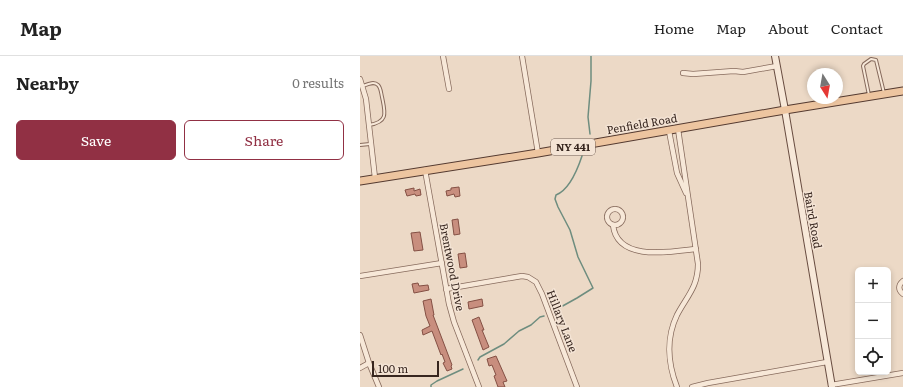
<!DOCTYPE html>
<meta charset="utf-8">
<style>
:root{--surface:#fff;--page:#f6f6f6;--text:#222;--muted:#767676;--line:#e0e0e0;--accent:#913044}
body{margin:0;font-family:Literata,serif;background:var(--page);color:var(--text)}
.controls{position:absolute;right:12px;bottom:12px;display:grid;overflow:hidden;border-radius:6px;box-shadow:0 2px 6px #0003}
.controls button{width:36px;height:36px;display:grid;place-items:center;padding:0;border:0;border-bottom:1px solid var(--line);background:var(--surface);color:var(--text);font:20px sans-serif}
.compass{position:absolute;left:447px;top:12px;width:36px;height:36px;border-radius:50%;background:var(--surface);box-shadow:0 2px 6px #0003;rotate:169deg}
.scale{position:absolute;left:12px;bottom:10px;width:67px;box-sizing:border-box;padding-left:4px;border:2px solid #37261f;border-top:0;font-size:11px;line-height:14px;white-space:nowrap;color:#37261f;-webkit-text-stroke:3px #f4e4d5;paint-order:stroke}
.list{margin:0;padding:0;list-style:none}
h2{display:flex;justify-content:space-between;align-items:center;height:52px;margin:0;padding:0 16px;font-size:17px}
h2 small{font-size:13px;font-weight:400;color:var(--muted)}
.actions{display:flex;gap:8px;padding:12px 16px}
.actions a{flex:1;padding:9px 0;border:1px solid var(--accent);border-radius:6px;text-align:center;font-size:14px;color:var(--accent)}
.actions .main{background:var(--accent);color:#fff}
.icon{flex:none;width:22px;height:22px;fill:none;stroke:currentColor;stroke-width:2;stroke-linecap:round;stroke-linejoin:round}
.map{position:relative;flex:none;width:543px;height:331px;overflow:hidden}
header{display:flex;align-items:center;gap:24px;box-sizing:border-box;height:56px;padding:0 20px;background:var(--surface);border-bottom:1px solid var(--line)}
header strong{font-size:19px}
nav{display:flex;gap:22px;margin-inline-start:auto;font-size:14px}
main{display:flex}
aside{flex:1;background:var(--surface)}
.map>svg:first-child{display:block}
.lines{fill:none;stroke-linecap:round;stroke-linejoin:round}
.stream{stroke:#6e8d7f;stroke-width:1.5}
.building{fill:#c88e7e;stroke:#845044}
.lane-casing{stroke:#866a5c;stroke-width:4}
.street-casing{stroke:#866a5c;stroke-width:6}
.secondary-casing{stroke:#684c40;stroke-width:8}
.primary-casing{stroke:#543a30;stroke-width:9}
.lane{stroke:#f7e8d8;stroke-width:2}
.street{stroke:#f7e8d8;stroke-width:4.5}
.secondary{stroke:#f7e8d8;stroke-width:6}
.primary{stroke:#edc5a0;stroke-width:7}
.labels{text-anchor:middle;stroke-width:3;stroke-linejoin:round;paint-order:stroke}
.shield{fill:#f4e4d5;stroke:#705f56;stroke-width:1}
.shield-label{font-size:10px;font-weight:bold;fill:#37261f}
.street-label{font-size:11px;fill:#37261f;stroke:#f4e4d5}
</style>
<header>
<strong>Map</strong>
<nav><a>Home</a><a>Map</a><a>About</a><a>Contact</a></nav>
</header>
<main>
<aside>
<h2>Nearby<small>0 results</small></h2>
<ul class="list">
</ul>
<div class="actions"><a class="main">Save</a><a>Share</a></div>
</aside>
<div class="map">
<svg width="543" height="331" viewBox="0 0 543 331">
<rect width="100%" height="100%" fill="#ecd9c6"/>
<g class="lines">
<g class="stream">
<polyline points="230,78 228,61 231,25 231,0"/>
<path d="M199,252l18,-10 16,-10 -15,-31 -8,-27 -12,-23 -3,-8 1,-4c13,-5 22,-27 26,-39"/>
<polyline points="118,304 120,301 144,288 159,275 171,269 180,261 184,260"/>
<polyline points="71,331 71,329 77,325 103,313"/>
</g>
</g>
<g class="building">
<polygon points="99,131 100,140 95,141 94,138 87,140 86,135 91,134 91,132"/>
<polygon points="54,132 54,135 60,133 61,139 56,140 55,138 47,140 45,134"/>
<polygon points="98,163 100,178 94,179 92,164"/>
<polygon points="60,176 63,194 54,195 51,177"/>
<polygon points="105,197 107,211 100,212 98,198"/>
<polygon points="58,227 59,230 68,229 69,234 54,237 52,228"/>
<polygon points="71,243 74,259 73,259 92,309 91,310 92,313 87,315 83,307 85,306 82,298 81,299 72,275 63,279 62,274 70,270 66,260 63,245"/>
<polygon points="122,243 123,250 109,253 108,246"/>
<polygon points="119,261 124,274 122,274 129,291 123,294 112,264"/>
<polygon points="136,300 147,325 143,326 145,331 138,331 134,320 136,319 132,309 129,310 127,303"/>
</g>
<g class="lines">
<defs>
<g id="lane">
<path d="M3,30c5,-2 11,-5 15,-1 3,3 3,8 4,12 3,15 7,25 -13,28"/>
<polyline points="509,39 503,10 504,8 511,3 516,4 524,37"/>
<polyline points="0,89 10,88"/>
</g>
<g id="street">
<polyline points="83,0 89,33"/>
<polyline points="162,0 178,97"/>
<polyline points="323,17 333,18 374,15 383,16 417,10"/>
<polyline points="0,23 6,43 15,122"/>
<polyline points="309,75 317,117 326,137"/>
<polyline points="65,114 89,248 94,266 119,331"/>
<circle cx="255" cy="161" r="8"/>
<path d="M253,169c4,37 57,27 83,24"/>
<polyline points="0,220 82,207"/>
<path d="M543,225c-5,4 -5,9 0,13"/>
<polyline points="86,233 162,220 168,221 176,226 182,238 217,331"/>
<polyline points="0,279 9,307 19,331"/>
<polyline points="0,312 9,307"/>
<polyline points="471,329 543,317"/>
<path d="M317,331c-9,-23 -11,-49 0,-72 10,-19 21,-28 21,-51l-20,-135"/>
<polyline points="332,331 348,327 467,306"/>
</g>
<polyline id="secondary" points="415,0 425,54 472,331"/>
<polyline id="primary" points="0,125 178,97 425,54 543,35"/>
</defs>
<use href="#lane" class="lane-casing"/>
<use href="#street" class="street-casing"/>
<use href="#secondary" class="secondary-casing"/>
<use href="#primary" class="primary-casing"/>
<use href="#lane" class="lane"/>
<use href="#street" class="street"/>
<use href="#secondary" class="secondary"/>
<use href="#primary" class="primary"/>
</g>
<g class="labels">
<rect class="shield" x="191" y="83" width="44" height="16" rx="3"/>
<g class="shield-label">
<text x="213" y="95">NY 441</text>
</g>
<g class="street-label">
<text transform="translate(282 68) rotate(-10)" y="4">Penfield Road</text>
<text transform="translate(453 164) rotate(80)" y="4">Baird Road</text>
<text transform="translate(92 211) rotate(79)" y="4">Brentwood Drive</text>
<text transform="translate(202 265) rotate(69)" y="4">Hillary Lane</text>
</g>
</g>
</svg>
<div class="controls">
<button>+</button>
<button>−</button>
<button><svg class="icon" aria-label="locate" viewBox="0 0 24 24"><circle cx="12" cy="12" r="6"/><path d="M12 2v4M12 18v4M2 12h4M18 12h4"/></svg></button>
</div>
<svg class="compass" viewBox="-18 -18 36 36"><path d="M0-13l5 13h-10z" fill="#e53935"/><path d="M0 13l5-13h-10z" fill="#767676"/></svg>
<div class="scale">100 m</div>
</div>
</main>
